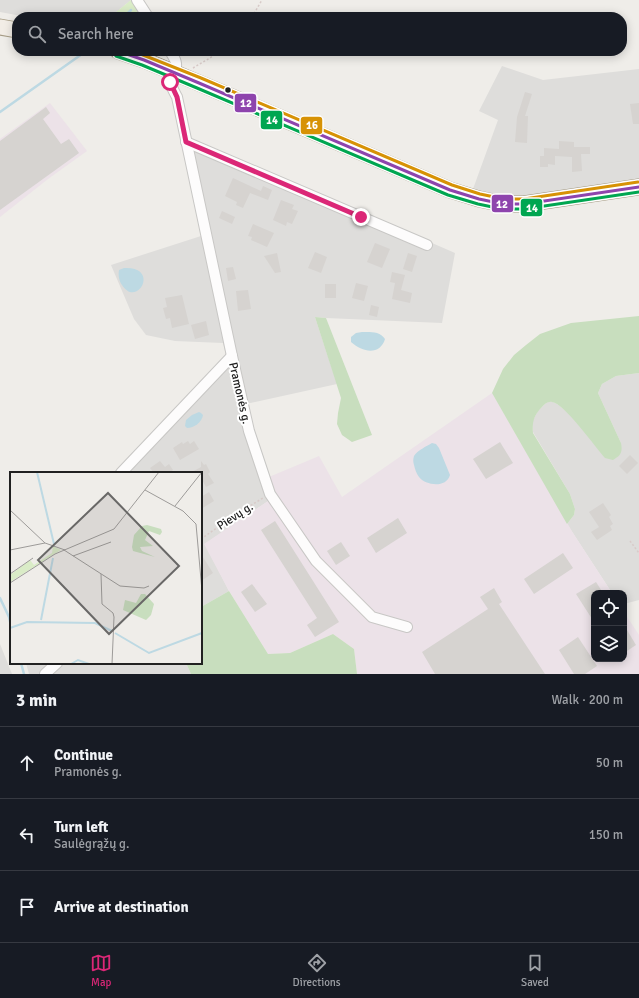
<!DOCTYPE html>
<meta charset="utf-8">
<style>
:root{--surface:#171b24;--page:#20242c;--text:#f1f3f6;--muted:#9ea1a6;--line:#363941;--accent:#db2777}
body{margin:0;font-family:Signika,sans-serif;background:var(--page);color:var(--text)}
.controls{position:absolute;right:12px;bottom:12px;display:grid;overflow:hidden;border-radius:8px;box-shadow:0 2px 10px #0003}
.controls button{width:36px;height:36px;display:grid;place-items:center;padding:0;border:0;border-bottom:1px solid var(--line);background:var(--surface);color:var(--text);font:20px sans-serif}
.stop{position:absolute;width:12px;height:12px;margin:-9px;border:3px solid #db2777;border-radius:50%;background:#fff}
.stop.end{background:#db2777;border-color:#fff;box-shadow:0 1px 4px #0008}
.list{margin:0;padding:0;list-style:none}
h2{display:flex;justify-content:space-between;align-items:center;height:52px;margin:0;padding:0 16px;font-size:17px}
h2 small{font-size:13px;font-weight:400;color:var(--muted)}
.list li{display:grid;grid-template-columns:26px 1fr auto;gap:12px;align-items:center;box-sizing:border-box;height:72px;padding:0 16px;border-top:1px solid var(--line)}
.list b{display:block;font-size:15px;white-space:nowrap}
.list p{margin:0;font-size:13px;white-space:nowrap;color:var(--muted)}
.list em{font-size:13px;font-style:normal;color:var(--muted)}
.icon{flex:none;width:22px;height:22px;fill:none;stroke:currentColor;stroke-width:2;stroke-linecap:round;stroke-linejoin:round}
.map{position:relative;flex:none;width:639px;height:674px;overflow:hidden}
.search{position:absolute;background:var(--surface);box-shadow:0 2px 10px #0003;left:12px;right:12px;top:12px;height:44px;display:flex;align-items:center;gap:10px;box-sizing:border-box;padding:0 14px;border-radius:16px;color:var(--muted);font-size:15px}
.sheet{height:268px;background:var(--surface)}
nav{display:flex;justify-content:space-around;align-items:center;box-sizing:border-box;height:56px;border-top:1px solid var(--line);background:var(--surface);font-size:11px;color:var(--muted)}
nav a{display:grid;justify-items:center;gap:2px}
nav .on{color:var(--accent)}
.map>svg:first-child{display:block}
.residential{fill:#dedddb}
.industrial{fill:#ece2e8}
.grass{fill:#daecc7}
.forest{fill:#c8debe}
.water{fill:#bdd9e3}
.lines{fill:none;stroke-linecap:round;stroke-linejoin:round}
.stream{stroke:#bdd9e3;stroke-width:2.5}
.building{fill:#d6d3d0}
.street-casing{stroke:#c8c7c5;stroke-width:12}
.primary-casing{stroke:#a69c85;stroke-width:17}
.path{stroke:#d8cac8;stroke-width:1.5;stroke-dasharray:2 2;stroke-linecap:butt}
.street{stroke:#fdfcfc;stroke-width:10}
.primary{stroke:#f2ede6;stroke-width:15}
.bus-1-casing{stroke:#fff;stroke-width:6}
.bus-2-casing{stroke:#fff;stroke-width:6}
.bus-3-casing{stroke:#fff;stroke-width:6}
.bus-1{stroke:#8e44ad;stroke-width:3}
.bus-2{stroke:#00a651;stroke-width:3}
.bus-3{stroke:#d79205;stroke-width:3}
.route{stroke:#db2777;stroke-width:5}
.bus-dot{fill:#212121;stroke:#fff;stroke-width:1.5}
.labels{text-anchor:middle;stroke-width:4;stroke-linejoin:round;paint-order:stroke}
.street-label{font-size:12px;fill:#212121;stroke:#fff}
.inset-river{fill:none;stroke:#bdd9e3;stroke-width:2}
.inset-road{fill:none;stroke:#9d9b99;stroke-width:1}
.view{fill:#696867;fill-opacity:0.15;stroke:#696867;stroke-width:2}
.inset-edge{fill:none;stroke:#212121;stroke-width:2}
.line-badge{stroke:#fff;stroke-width:1.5}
.badge-label{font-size:11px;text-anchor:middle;font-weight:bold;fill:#fff}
</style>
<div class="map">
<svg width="639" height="674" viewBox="0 0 639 674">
<rect width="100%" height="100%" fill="#efede9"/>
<g class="residential">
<polygon points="0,0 131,0 110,17 27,17 0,12"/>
<polygon points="502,66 543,80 639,69 639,183 540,196 513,197 491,194 473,189 498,120 479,111"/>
<polygon points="179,133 455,253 442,323 326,318 315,317 337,384 246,404 257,443 269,477 277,495 205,544 229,591 201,607 201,473 113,473 226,355 223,343 175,341 146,335 134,319 111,265 201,236"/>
<polygon points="639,373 639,600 624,604 624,593 612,593 567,524 574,515 575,509 570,494 533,432 532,422 538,411 546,403 551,401 557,404 566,411 621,443 598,393 602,384 616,376"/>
<polygon points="0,644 12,674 0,674"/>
<polygon points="26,663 186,663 191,674 29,674"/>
</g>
<g class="industrial">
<polygon points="50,103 87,151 48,179 0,217 0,139"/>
<polygon points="492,393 573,533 612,593 594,593 594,659 624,659 624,612 639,635 639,674 357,674 354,649 333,634 290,653 268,654 229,591 204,544 277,495 269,477 319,456 342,497"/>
</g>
<polygon class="grass" points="131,0 133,0 143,17 110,17"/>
<g class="forest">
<path d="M639,316v57l-23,3 -14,8 -4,9 23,50c2,10 -1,13 -8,17l-8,-2c-9,-10 -41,-55 -53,-56 -4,-1 -7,2 -10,5 -8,8 -10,15 -9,26l37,61 5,15 -1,6 -7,9 -75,-131 11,-24 11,-14 12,-10 14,-11 31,-11z"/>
<polygon points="315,317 326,318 372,435 352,442 342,435 337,424 338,413 341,398"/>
<polygon points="229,591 268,654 290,653 333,634 354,649 357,674 191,674 186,663 201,663 201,607"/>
</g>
<g class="water">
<path d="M124,268c37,-2 13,41 -2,17 -3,-4 -4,-10 -3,-15z"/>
<path d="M362,332c8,0 18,-1 23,7 -5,17 -23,13 -34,3v-5l5,-4z"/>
<path d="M199,412l2,1 2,2c-1,7 -9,13 -16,13l-2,-2 1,-6 6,-5z"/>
<path d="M432,443l4,1 3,4 11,27c-4,14 -25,10 -31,2 -3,-4 -4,-8 -5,-12 -1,-3 -1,-6 0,-9 4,-6 13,-10 18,-13z"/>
</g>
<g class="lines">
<g class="stream">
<polyline points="124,17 131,10"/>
<polyline points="0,112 82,54"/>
<polyline points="0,598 9,617 11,626"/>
<polyline points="21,663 24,674"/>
</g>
</g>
<g class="building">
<polygon points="525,92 532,94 525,116 528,116 527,143 515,142 517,117"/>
<polygon points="639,103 639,124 633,124 630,104"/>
<polygon points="46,107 50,113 43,119 61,144 69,139 79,153 0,210 0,141"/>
<polygon points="559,141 574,142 574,147 590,147 590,154 581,154 582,171 572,172 572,157 555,156 555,165 548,164 548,167 540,167 540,156 544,156 544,148 559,149"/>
<polygon points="233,178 261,191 263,186 272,190 268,200 250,193 243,208 236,205 237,202 225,196"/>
<polygon points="281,200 294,205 292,209 298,211 292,224 287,222 286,226 273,220"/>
<polygon points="222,211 235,217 232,224 219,218"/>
<polygon points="253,224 274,233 267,247 251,240 252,237 248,236"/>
<polygon points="375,243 390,249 382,268 367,262"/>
<polygon points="315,252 327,257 321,273 308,268"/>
<polygon points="277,253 281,272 275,273 264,256"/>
<polygon points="408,253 417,256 412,272 403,269"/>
<polygon points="233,267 236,279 228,281 226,268"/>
<polygon points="392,272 405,275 401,290 412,293 410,303 392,299 395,283 390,282"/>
<polygon points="356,283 368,286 364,301 352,298"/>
<rect x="325" y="284" width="11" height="14"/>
<polygon points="248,290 251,309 238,311 236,291"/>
<polygon points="182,295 189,324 172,328 170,318 166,319 163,308 167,307 165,298"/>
<polygon points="371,305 379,307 377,317 369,315"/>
<polygon points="206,321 209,335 195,339 191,325"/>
<polygon points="188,441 190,444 194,441 199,449 180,460 173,448 182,442 183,444"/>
<polygon points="500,442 513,463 486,479 473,459"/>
<polygon points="630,455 638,463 627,474 619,466"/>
<polygon points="160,461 165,467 169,464 173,470 169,473 154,473 150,468"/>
<polygon points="201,461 204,465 206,464 210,472 208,474 214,483 206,487 201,478 201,473 190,473 201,467"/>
<polygon points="209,492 214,501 201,509 201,497"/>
<polygon points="603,503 611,515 609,517 613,524 610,526 612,530 597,540 591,532 599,527 589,512"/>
<polygon points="398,518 407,533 376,553 367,538"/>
<polygon points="275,521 339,622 315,637 307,625 317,618 261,530"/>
<polygon points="341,542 350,556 336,565 327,551"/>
<polygon points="563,553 573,568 534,594 524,579"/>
<polygon points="201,554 213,573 201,581"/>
<polygon points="596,582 603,593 594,593 594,622 576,594"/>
<polygon points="252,584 267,604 255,612 241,592"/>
<polygon points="494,588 502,602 499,604 545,674 435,674 422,652 488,609 480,597"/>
<polygon points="624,625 636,645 624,653"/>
<polygon points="578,637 597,666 585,674 574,674 559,650"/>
</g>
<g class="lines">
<defs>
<g id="street">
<polyline points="137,0 148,17"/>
<path d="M170,51c5,8 8,12 5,21"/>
<path d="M171,71c-3,10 1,17 6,26l55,259 17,75 21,63 46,67 56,56 35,10"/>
<polyline points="186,142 427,245"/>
<polyline points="121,473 232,356"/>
<polyline points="45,674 57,663"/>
</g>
<g id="primary">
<polyline points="0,27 17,30"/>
<polyline points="118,51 144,60 199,83 450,190 479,199 503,204 524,204 639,187"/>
</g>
</defs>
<use href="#street" class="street-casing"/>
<use href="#primary" class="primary-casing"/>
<g class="path">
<polyline points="252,17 262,0"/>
<polyline points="193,68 210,58 219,51"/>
<polyline points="201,539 238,513 263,498"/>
<polyline points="630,541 639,553"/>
</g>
<use href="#street" class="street"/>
<use href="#primary" class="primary"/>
<defs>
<polyline id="bus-1" points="118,51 144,60 199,83 450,190 479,199 503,204 524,204 639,187"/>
<polyline id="bus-2" points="116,56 142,65 197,88 448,195 478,204 502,209 524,209 639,192"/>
<polyline id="bus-3" points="133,51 201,78 452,185 480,194 504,199 524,199 638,182"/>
</defs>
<use href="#bus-1" class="bus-1-casing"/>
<use href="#bus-2" class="bus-2-casing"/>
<use href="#bus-3" class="bus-3-casing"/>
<use href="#bus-1" class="bus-1"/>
<use href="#bus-2" class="bus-2"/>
<use href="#bus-3" class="bus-3"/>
</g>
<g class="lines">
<polyline class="route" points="170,82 177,97 186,142 361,217"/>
</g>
<circle class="bus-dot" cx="228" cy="90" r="3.5"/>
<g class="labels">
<g class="street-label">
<text transform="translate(240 393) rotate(77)" y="4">Pramonės g.</text>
<text transform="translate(235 516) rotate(-33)" y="4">Pievų g.</text>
</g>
</g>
<g transform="translate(10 472)">
<rect width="192" height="192" fill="#efede9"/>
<path d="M43,74l8,4 -51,32v-7l20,-15 4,5 18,-12z" fill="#daecc7"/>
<path d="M137,53l14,4 1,3 -2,3 -11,-4 -4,9 8,6 -13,1 2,4 13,6 -22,-6 -1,-4 2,-12 8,-9zM131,122h4l9,10 -3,11 -5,5 -23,-10 2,-10 11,3z" fill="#c8debe"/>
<path class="inset-river" d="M27,0l17,72M31,148l12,-62M0,156l17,-6 68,1 17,8M105,161l34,20 53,-20M61,192l7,-4 11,4"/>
<path class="inset-road" d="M135,18l38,21 13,13 6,67M165,34l27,-34M0,38l35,33 20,7M0,78l35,-7M54,78l56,36 24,2 5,-2M63,84l38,-14M0,102l23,-16M91,102l1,30 11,9 1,4 -2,47M0,111l45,-29 59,-25 45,-57"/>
<path class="view" d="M98,21l71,73 -70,68 -71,-74z"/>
<rect width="192" height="192" class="inset-edge"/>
</g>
<g class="line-badge">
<rect x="234" y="93" width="23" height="20" rx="4" fill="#8e44ad"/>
<rect x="260" y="110" width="23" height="20" rx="4" fill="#00a651"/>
<rect x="300" y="116" width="23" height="19" rx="4" fill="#d79205"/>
<rect x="491" y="194" width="23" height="19" rx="4" fill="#8e44ad"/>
<rect x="520" y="198" width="23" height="19" rx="4" fill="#00a651"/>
</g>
<g class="badge-label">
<text x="246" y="107">12</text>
<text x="272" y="124">14</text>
<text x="312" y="129">16</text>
<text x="502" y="208">12</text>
<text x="532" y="212">14</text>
</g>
</svg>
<div class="controls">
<button><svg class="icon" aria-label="locate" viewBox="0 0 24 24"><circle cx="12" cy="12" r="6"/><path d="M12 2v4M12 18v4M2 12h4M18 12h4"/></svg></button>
<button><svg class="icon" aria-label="layers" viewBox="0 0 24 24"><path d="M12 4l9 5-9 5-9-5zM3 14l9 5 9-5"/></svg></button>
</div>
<div class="stop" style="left:170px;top:82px"></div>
<div class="stop end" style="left:361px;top:217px"></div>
<div class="search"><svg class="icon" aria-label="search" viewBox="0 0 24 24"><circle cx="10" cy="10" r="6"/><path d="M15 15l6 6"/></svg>Search here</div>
</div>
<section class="sheet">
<h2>3 min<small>Walk · 200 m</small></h2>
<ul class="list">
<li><svg class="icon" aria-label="ahead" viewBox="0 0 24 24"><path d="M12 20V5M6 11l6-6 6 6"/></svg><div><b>Continue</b><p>Pramonės g.</p></div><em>50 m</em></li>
<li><svg class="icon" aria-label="left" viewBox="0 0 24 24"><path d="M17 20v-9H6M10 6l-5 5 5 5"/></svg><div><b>Turn left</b><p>Saulėgrąžų g.</p></div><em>150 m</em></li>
<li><svg class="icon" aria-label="arrive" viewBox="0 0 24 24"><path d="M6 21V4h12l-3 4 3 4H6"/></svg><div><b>Arrive at destination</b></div></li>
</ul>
</section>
<nav>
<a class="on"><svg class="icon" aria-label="map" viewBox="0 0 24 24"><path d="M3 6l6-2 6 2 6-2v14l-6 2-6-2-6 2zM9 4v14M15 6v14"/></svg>Map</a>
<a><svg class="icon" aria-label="directions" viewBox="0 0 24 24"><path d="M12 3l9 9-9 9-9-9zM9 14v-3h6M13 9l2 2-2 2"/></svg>Directions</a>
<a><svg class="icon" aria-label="saved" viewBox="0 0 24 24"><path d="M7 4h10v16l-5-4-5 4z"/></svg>Saved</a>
</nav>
